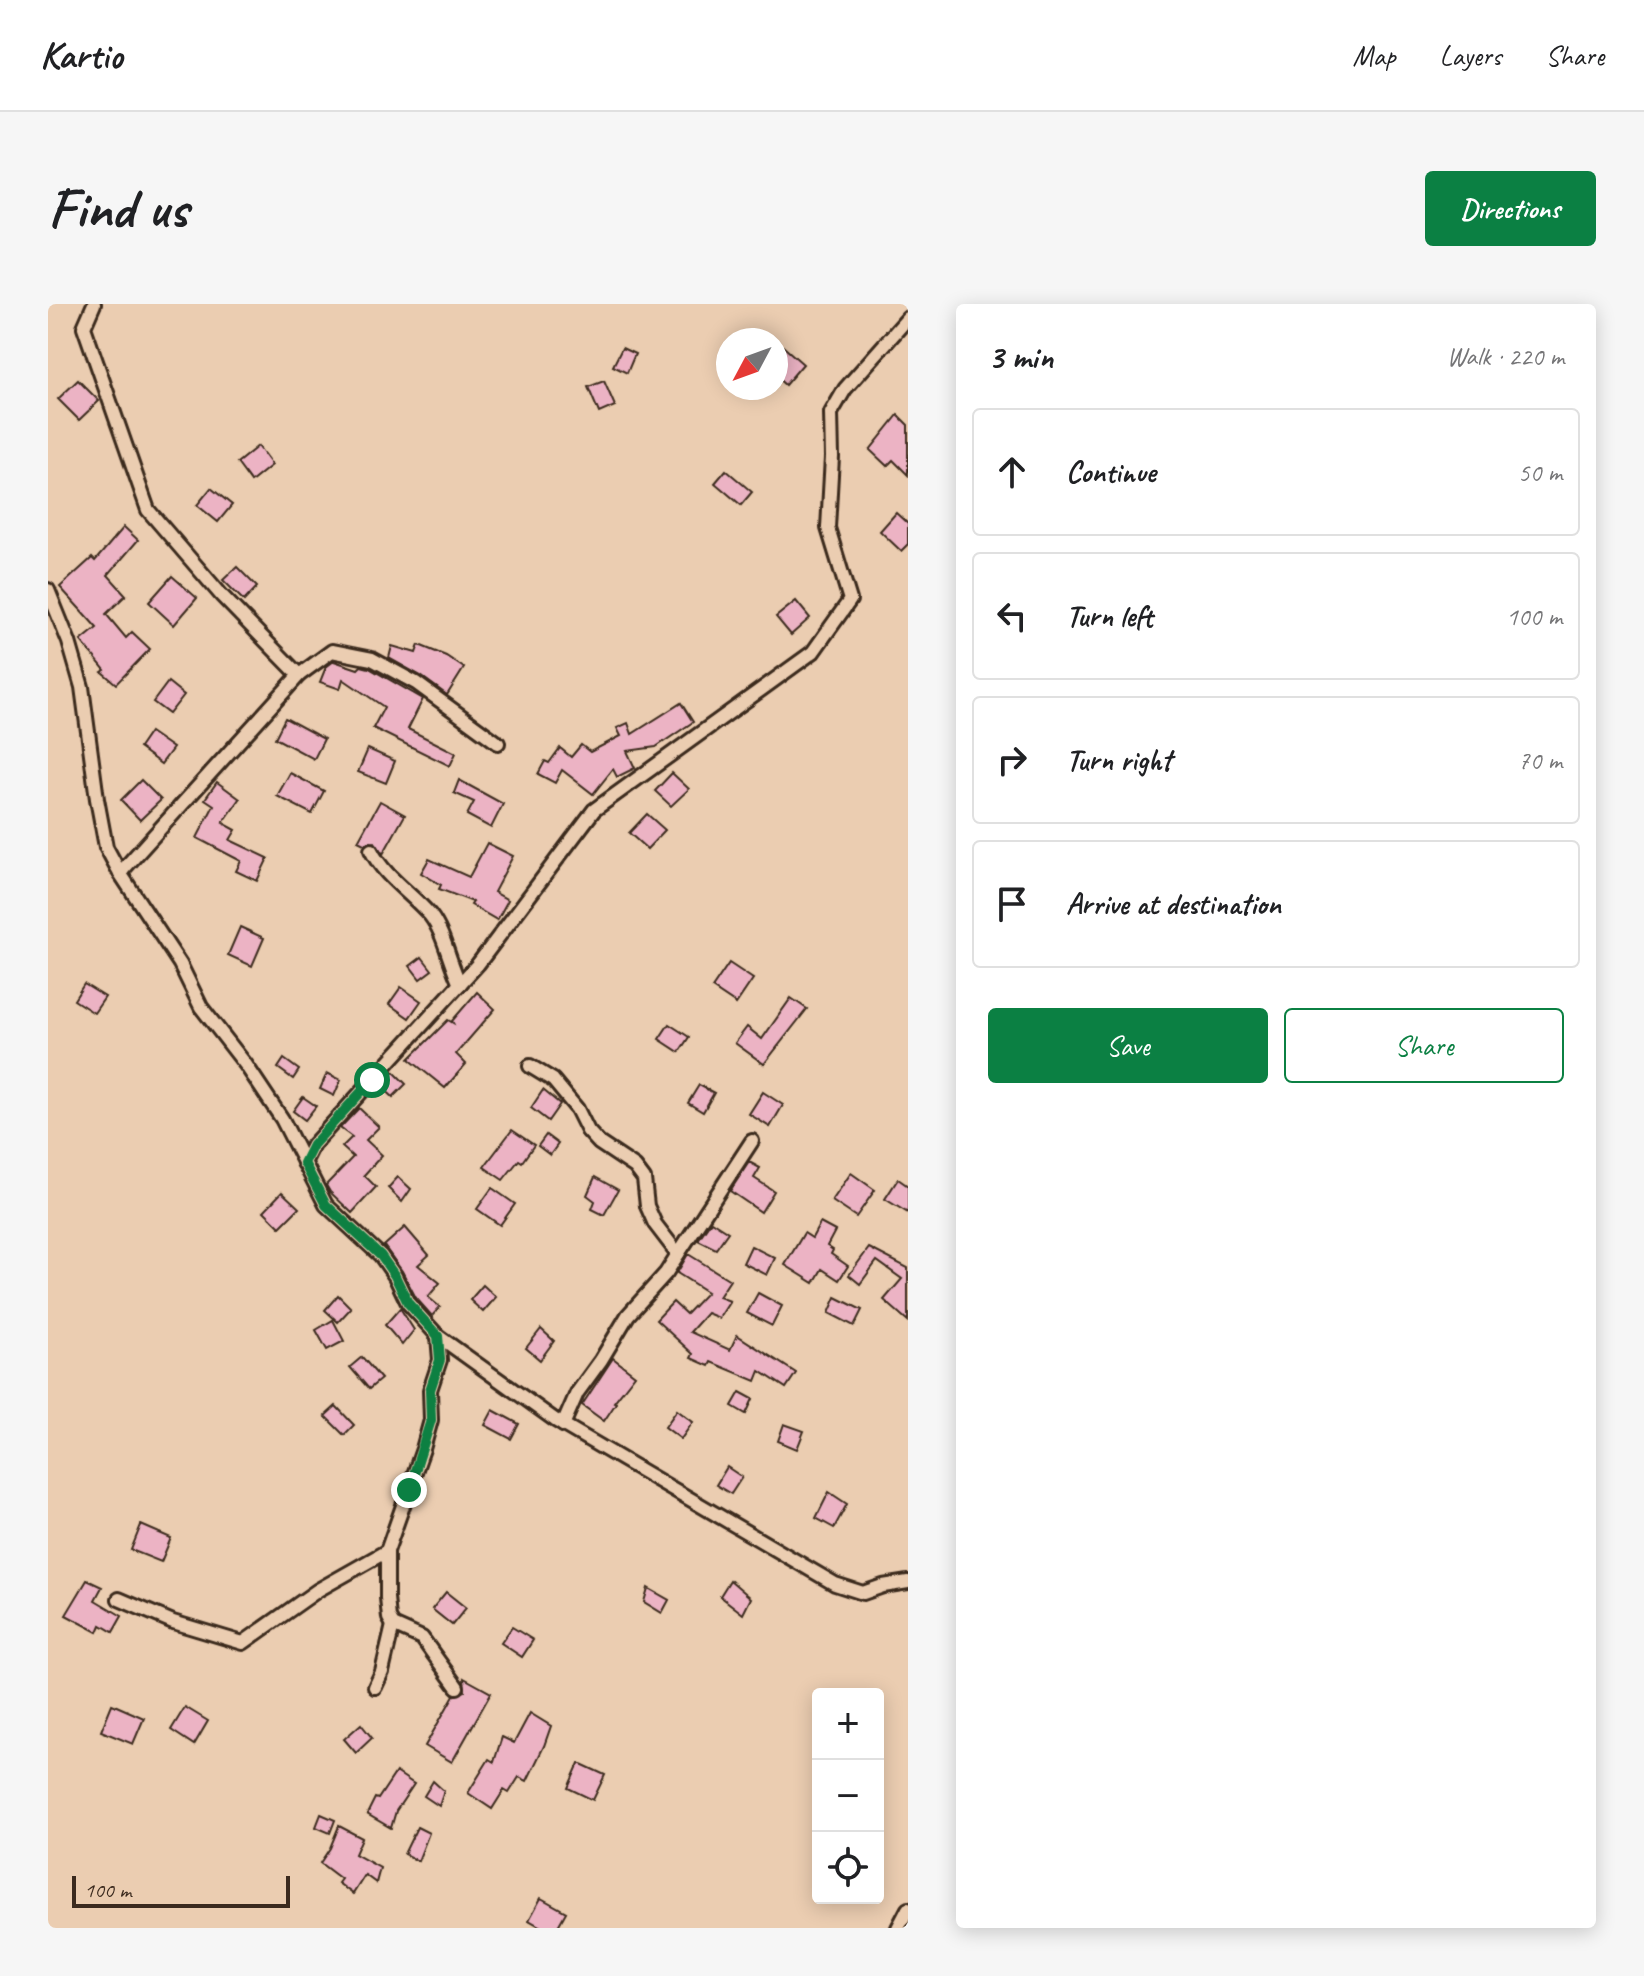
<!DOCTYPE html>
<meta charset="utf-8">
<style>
:root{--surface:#fff;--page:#f6f6f6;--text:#202124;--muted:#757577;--line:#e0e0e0;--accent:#0b8043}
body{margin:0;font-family:Caveat,sans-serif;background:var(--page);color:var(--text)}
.controls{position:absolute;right:24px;bottom:24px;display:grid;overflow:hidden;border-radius:8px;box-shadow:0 4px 20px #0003}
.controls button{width:72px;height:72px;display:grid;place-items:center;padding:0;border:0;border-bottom:2px solid var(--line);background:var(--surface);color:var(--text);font:40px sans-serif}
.compass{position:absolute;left:668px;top:24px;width:72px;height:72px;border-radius:50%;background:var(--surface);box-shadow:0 4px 20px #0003;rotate:229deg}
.scale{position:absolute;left:24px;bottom:20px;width:218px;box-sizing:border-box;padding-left:8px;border:4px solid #3b2a1e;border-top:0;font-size:22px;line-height:28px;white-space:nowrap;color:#3b2a1e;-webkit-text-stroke:6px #ebcdb1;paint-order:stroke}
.stop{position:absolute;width:24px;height:24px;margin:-18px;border:6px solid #0b8043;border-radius:50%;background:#fff}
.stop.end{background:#0b8043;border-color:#fff;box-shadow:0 2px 8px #0008}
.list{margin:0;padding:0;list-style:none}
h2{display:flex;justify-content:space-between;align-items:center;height:104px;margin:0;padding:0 32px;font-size:34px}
h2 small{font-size:26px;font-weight:400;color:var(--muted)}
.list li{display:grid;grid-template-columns:52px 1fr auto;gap:24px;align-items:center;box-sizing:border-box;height:128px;margin:0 16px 16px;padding:0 16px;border:2px solid var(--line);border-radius:8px}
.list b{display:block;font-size:30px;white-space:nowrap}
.list em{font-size:26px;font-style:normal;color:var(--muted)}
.actions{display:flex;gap:16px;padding:24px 32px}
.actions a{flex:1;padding:18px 0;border:2px solid var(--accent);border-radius:8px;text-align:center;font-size:28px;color:var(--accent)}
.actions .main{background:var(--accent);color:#fff}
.icon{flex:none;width:44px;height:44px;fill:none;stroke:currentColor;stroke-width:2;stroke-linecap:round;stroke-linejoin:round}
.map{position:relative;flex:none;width:860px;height:1624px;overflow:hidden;border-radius:8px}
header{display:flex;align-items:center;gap:48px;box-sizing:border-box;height:112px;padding:0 40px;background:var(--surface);border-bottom:2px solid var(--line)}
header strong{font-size:38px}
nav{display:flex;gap:44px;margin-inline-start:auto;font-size:28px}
.intro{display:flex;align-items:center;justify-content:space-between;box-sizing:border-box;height:192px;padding:0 48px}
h1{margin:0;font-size:56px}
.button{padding:20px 36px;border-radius:8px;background:var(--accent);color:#fff;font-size:28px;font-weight:700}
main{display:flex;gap:48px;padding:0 48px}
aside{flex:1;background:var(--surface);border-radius:8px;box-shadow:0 4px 20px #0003}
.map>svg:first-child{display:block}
.building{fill:#ecb3c4;stroke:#3b2a1e;stroke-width:2}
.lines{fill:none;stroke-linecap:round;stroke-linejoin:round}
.minor-casing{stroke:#3b2a1e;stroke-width:18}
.minor{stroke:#ebcdb1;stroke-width:12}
.route{stroke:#0b8043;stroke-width:10}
</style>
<header>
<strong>Kartio</strong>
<nav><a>Map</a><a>Layers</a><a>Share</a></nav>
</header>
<div class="intro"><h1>Find us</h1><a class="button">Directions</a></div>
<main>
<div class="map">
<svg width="860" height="1624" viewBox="0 0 860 1624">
<rect width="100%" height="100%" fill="#ebcdb1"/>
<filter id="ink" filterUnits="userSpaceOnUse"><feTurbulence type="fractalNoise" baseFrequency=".0125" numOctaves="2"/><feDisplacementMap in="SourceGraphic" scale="16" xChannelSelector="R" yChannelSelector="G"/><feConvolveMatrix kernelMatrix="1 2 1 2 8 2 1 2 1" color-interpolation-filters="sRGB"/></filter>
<g filter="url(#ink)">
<g class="building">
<polygon points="728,36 755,60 737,81 728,73"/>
<polygon points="574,44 587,50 579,69 565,62"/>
<polygon points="30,76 51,97 31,116 10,95"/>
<polygon points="556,77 567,102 551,109 540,83"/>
<polygon points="850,111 860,121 860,171 845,156 839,162 822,146"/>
<polygon points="210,142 224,161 203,178 189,159"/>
<polygon points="678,166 704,188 693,201 667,179"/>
<polygon points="163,184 184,201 170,218 149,201"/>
<polygon points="848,209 860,220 860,240 853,247 832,227"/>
<polygon points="76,223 90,236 60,271 78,291 58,310 78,334 84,328 102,345 68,380 54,368 57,366 33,337 49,324 12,283 44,254 47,257"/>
<polygon points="189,263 209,283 196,297 175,276"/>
<polygon points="124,272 149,294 126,321 101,298"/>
<polygon points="748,297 762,314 743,331 728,313"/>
<polygon points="371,341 398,352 416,364 399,391 373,372 341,354 344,342 368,349"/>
<polygon points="286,357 310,365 313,362 321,364 375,395 360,425 408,449 402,462 325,424 336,403 295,375 292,385 272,378 278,363"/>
<polygon points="120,378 136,391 121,410 105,398"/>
<polygon points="633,399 645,418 608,443 579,447 587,464 569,473 565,465 545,490 514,466 507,479 490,470 497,457 501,459 512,444 523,453 533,441 542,448 573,432 569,424 580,419 584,430"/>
<polygon points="237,414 276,435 266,455 227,434"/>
<polygon points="102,428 125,444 113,460 91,444"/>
<polygon points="320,445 347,457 338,479 310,468"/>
<polygon points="242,469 276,487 264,510 229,492"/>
<polygon points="624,469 641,485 623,502 607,487"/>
<polygon points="93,476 113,496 92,516 73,496"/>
<polygon points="411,476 455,500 443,524 419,511 426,498 406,489"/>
<polygon points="169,478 192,495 175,519 188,526 182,536 220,554 209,577 188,567 193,557 149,534 166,501 157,495"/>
<polygon points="332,497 357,511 335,550 327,538 316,540 310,537"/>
<polygon points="599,510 617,526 599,545 581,529"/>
<polygon points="439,539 465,552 446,588 460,596 449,616 423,601 425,598 391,585 393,581 373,569 381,555 421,573"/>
<polygon points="192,623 216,634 204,662 180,651"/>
<polygon points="374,653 384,666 372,675 362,662"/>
<polygon points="681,659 705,675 688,700 664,684"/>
<polygon points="36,680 57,693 46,709 26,696"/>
<polygon points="353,683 373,697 361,714 341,700"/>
<polygon points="429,688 447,705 408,750 418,760 397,784 361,755 400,716 405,719 404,717"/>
<polygon points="743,694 759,705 716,760 687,739 699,723 714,735"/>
<polygon points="621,720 641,733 631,748 611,735"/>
<polygon points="236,755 251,766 245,775 230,764"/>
<polygon points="345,767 358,780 345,793 332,781"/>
<polygon points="279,769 293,776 286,792 272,785"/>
<polygon points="651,781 666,789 655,808 640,799"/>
<polygon points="495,786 512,800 500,817 483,804"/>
<polygon points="715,788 735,801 722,823 701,810"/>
<polygon points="255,793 268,802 257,816 245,807"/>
<polygon points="311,804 331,823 318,836 334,851 316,871 328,883 304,909 282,888 278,881 305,853 294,843 304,833 292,824"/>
<polygon points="464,826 486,841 474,858 471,856 455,876 436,863"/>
<polygon points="498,831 510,840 502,851 490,842"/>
<polygon points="701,858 712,864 706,874 726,887 713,908 682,887"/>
<polygon points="803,869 827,886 808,913 784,897"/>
<polygon points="350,873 363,885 354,898 340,884"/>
<polygon points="547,873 570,886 556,911 544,905 547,897 539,891"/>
<polygon points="850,875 860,882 860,909 837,895"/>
<polygon points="444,884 467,900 452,921 429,905"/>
<polygon points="234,888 251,904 232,923 216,907"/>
<polygon points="663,917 680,928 668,945 650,936"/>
<polygon points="772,919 787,927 779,942 785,946 783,950 800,962 791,976 774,965 766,979 737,961 756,929 764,934"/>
<polygon points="357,923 381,951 370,961 392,979 380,993 392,1003 384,1012 368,994 354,967 336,942"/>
<polygon points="703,942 727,954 719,971 695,959"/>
<polygon points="821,944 860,964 860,1017 836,996 854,975 829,957 812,980 801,971"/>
<polygon points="640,950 682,976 671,993 682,997 671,1014 659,1009 642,1028 682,1046 689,1031 748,1069 738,1084 712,1067 708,1077 663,1058 661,1062 643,1054 645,1050 608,1016 625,998 638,1010 659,988 629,969"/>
<polygon points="435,981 448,993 435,1008 422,996"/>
<polygon points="710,989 734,1002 724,1022 699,1009"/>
<polygon points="290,991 303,1004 290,1018 277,1006"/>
<polygon points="788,993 814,1006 806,1022 781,1009"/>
<polygon points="352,1004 366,1026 354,1041 337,1021"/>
<polygon points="285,1016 296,1037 279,1046 268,1026"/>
<polygon points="493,1025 506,1037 492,1056 478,1044"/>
<polygon points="314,1053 333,1075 321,1085 302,1063"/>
<polygon points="565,1054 587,1071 566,1098 568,1099 556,1117 534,1101"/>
<polygon points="692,1088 705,1095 698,1110 684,1102"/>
<polygon points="288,1102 306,1121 296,1131 277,1112"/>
<polygon points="445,1106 471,1120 463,1135 437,1121"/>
<polygon points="629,1106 645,1118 633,1135 617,1123"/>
<polygon points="736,1120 756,1127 749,1145 730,1137"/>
<polygon points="679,1163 694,1173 683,1190 668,1181"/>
<polygon points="781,1188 799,1200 786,1224 768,1214"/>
<polygon points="93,1221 123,1234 113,1258 83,1246"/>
<polygon points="39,1276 54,1283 47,1296 74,1312 65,1328 53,1321 50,1328 18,1311"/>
<polygon points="682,1276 703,1294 695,1310 672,1292"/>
<polygon points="600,1284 621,1296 614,1309 596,1298"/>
<polygon points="398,1288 418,1304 404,1321 384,1305"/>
<polygon points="464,1323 485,1336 474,1353 453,1339"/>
<polygon points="416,1374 443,1389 404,1458 377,1442 406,1391 417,1387"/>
<polygon points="64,1400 96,1414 85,1440 53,1427"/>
<polygon points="137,1403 160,1417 146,1441 123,1426"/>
<polygon points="482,1409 503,1422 496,1442 479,1477 471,1473 461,1489 456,1486 444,1505 420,1489 441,1455 446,1458 454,1433 466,1439"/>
<polygon points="313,1420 324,1434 308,1449 296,1435"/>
<polygon points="531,1459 557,1471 545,1496 520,1484"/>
<polygon points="348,1468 366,1480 348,1507 343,1524 319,1510 327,1494 330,1495"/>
<polygon points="385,1477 396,1487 391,1502 376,1492"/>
<polygon points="273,1510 287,1516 282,1529 268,1523"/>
<polygon points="291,1522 314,1534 307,1550 332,1564 328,1579 317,1571 305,1590 290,1579 293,1575 272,1559 282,1544"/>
<polygon points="369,1523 381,1529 370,1557 356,1550"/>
<polygon points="493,1594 518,1608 509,1624 495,1624 481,1616"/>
</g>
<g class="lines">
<defs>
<g id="minor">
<polyline points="46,0 36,23 100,206 174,292 251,371"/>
<polyline points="0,286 21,338 34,383 49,495 58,543 72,569 132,660 153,703 198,761 234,815 278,901 333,952 347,972 360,999 390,1032 507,1116 787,1280 815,1289 835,1282 860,1278"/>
<path d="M323,546c14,28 39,42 59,65 15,19 19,48 30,69"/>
<polyline points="72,569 251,371 284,347 324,355 368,379 450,439"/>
<polyline points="482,762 505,776 529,805 540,827 551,839 587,863 596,875 599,902 607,920 630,950 618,969 580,1011 553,1056 529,1089 515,1121"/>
<polyline points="256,859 265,841 430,660 546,506 765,348 802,296 780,224 784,153 783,109 797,85 860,14"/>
<polyline points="630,950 704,837"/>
<polyline points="390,1032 392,1056 382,1086 383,1116 375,1145 339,1247 339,1294 341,1314 345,1321 374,1334 409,1383"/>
<polyline points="71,1295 125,1318 195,1339 270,1286 339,1247"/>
<polyline points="327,1383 334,1368 345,1321"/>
<polyline points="850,1624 860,1605"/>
</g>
</defs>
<use href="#minor" class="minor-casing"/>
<use href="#minor" class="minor"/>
</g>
</g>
<g class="lines" filter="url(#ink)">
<polyline class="route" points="324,776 265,841 256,859 278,901 333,952 347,972 360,999 390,1032 392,1056 382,1086 383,1116 361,1186"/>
</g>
</svg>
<div class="controls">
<button>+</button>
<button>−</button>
<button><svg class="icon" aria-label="locate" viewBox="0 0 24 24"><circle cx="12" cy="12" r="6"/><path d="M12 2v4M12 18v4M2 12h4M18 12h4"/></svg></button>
</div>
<svg class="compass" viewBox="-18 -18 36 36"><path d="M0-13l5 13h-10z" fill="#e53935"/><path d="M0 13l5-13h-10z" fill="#757577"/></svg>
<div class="scale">100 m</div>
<div class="stop" style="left:324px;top:776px"></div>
<div class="stop end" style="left:361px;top:1186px"></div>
</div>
<aside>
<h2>3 min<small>Walk · 220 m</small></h2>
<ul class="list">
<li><svg class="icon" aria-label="ahead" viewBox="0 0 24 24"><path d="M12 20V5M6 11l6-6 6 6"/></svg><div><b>Continue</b></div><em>50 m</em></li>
<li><svg class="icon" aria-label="left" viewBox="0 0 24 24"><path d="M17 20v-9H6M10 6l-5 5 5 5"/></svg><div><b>Turn left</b></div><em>100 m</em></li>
<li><svg class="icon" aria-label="right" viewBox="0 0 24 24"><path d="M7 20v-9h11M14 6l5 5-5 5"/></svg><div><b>Turn right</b></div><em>70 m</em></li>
<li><svg class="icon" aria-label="arrive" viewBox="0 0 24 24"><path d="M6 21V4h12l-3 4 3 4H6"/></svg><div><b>Arrive at destination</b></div></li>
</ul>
<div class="actions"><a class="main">Save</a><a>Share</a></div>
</aside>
</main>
